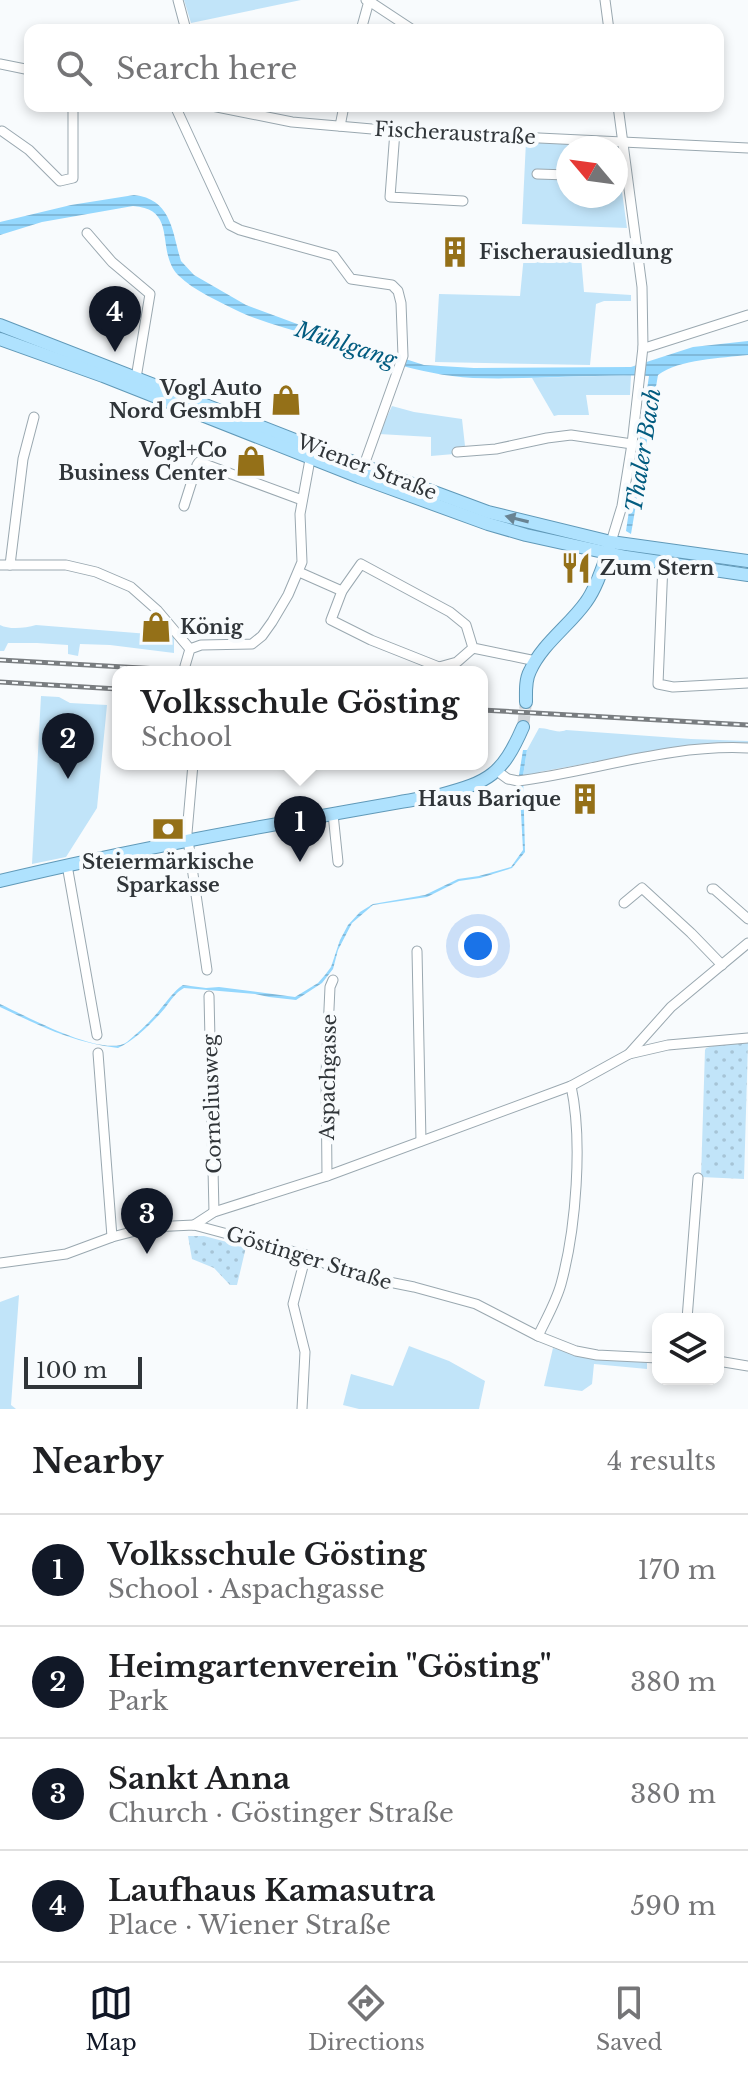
<!DOCTYPE html>
<meta charset="utf-8">
<style>
:root{--surface:#fff;--page:#f6f6f6;--text:#202124;--muted:#757577;--line:#e0e0e0;--accent:#111827}
body{margin:0;font-family:"Libre Baskerville",serif;background:var(--page);color:var(--text)}
.controls{position:absolute;right:24px;bottom:24px;display:grid;overflow:hidden;border-radius:16px;box-shadow:0 4px 12px #0003}
.controls button{width:72px;height:72px;display:grid;place-items:center;padding:0;border:0;border-bottom:2px solid var(--line);background:var(--surface);color:var(--text);font:40px sans-serif}
.compass{position:absolute;left:556px;top:136px;width:72px;height:72px;border-radius:50%;background:var(--surface);box-shadow:0 4px 12px #0003;rotate:299deg}
.scale{position:absolute;left:24px;bottom:20px;width:118px;box-sizing:border-box;padding-left:8px;border:4px solid #303539;border-top:0;font-size:22px;line-height:28px;white-space:nowrap;color:#303539;-webkit-text-stroke:6px #f8fbfd;paint-order:stroke}
.you{position:absolute;left:478px;top:946px;width:28px;height:28px;margin:-20px;border:6px solid #fff;border-radius:50%;background:#1a73e8;box-shadow:0 0 0 12px #1a73e833}
.badge{display:grid;place-items:center;width:52px;height:52px;border-radius:50%;background:var(--accent);color:#fff;font-size:26px;font-weight:700}
.pin{position:absolute;translate:-50% -66px;filter:drop-shadow(0 2px 4px #0008)}
.pin::after{content:'';position:absolute;top:42px;width:28px;height:24px;background:inherit;clip-path:polygon(0 0,100% 0,50% 100%)}
.popup{position:absolute;left:112px;top:666px;width:376px;height:104px;box-sizing:border-box;display:grid;place-content:center;border-radius:16px;background:var(--surface);filter:drop-shadow(0 2px 6px #0005);font-size:26px;white-space:nowrap;color:var(--muted)}
.popup b{font-size:30px;color:var(--text)}
.popup::after{content:'';position:absolute;left:50%;top:100%;margin-left:-16px;border:16px solid transparent;border-top-color:var(--surface)}
.list{margin:0;padding:0;list-style:none}
h2{display:flex;justify-content:space-between;align-items:center;height:104px;margin:0;padding:0 32px;font-size:34px}
h2 small{font-size:26px;font-weight:400;color:var(--muted)}
.list li{display:grid;grid-template-columns:52px 1fr auto;gap:24px;align-items:center;box-sizing:border-box;height:112px;padding:0 32px;border-top:2px solid var(--line)}
.list b{display:block;font-size:30px;white-space:nowrap}
.list p{margin:0;font-size:26px;white-space:nowrap;color:var(--muted)}
.list em{font-size:26px;font-style:normal;color:var(--muted)}
.icon{flex:none;width:44px;height:44px;fill:none;stroke:currentColor;stroke-width:2;stroke-linecap:round;stroke-linejoin:round}
.map{position:relative;flex:none;width:748px;height:1409px;overflow:hidden}
.search{position:absolute;background:var(--surface);box-shadow:0 4px 12px #0003;left:24px;right:24px;top:24px;height:88px;display:flex;align-items:center;gap:20px;box-sizing:border-box;padding:0 28px;border-radius:16px;color:var(--muted);font-size:30px}
.sheet{height:552px;background:var(--surface)}
nav{display:flex;justify-content:space-around;align-items:center;box-sizing:border-box;height:112px;border-top:2px solid var(--line);background:var(--surface);font-size:22px;color:var(--muted)}
nav a{display:grid;justify-items:center;gap:4px}
nav .on{color:var(--accent)}
.map>svg:first-child{display:block}
.green{fill:#c1e4f9;fill-rule:evenodd}
.park{fill:url(#park-dots)}
.water{fill:url(#water-rules)}
.lines{fill:none;stroke-linecap:round;stroke-linejoin:round}
.major-tunnel{stroke:#d0d3d6;stroke-width:12;stroke-dasharray:12 6;stroke-linecap:butt}
.minor-casing{stroke:#9aa8b0;stroke-width:11}
.major-casing{stroke:#6099b8;stroke-width:14}
.minor{stroke:#fff;stroke-width:9}
.major{stroke:#afe2fe;stroke-width:12}
.rail-casing{stroke:#797d80;stroke-width:5}
.rail{stroke:#f8fbfd;stroke-width:2;stroke-dasharray:6;stroke-linecap:butt}
.oneway{fill:#698392}
.labels{text-anchor:middle;stroke-width:8;stroke-linejoin:round;paint-order:stroke}
.street-label{font-size:20px;fill:#303539;stroke:#f8fbfd}
.poi-label{font-size:20px;font-weight:bold;fill:#303539;stroke:#f8fbfd;text-anchor:start}
.water-label{font-size:22px;font-style:italic;fill:#025c80;stroke:#f8fbfd}
</style>
<div class="map">
<svg width="748" height="1409" viewBox="0 0 748 1409">
<defs>
<pattern id="park-dots" width="8" height="8" patternUnits="userSpaceOnUse" patternTransform="scale(2)"><rect width="8" height="8" fill="#c1e4f9"/><path d="M2 2h.1M6 6h.1" fill="none" stroke="#a6c4d6" stroke-width="1.8" stroke-linecap="round"/></pattern>
<pattern id="water-rules" width="6" height="5" patternUnits="userSpaceOnUse" patternTransform="scale(2)"><rect width="6" height="5" fill="#94d7fd"/><path d="M0 2.5h6" fill="none" stroke="#80b9da"/></pattern>
</defs>
<rect width="100%" height="100%" fill="#f8fbfd"/>
<g class="green">
<polygon points="184,0 301,0 191,23"/>
<path d="M526,141l90,7 11,80 -105,-4zM568,148h48v48h-48z"/>
<polygon points="524,255 581,257 584,292 631,295 631,301 604,301 596,304 590,365 435,362 439,294 520,296"/>
<polygon points="631,375 630,395 586,395 589,415 558,415 554,416 532,378"/>
<polygon points="392,406 414,412 462,419 465,446 455,448 454,454 431,456 431,437 379,434"/>
<path d="M0,625c10,5 25,3 36,0l138,11v17l-64,-8 -30,-1 -2,12 -10,-2v-9l-31,-2h-29l-4,8h-4z"/>
<polygon points="41,696 59,697 70,703 107,705 97,808 66,857 32,864"/>
<path d="M539,728c10,0 18,6 27,2l125,9 57,2v3l-33,-1 -43,5 -133,24v2l-16,2 4,-26z"/>
<polygon points="19,1295 11,1405 16,1409 0,1409 0,1302"/>
<polygon points="409,1346 449,1361 485,1381 479,1409 359,1409 343,1405 351,1374 393,1386"/>
<polygon points="553,1348 594,1359 647,1362 647,1369 594,1364 592,1384 582,1391 544,1386"/>
</g>
<g class="park">
<polygon points="748,1043 744,1179 701,1177 705,1050 706,1048 720,1044"/>
<polygon points="188,1236 204,1236 246,1247 237,1285 230,1285 214,1268 192,1259"/>
</g>
<g class="water">
<path d="M134,195c38,4 38,37 47,66l13,14 52,30 54,20 124,40 50,3 157,-1 62,-20 55,-6v14c-26,3 -69,4 -90,20l-27,159 -5,-3 23,-155c-59,-2 -117,4 -176,2 -55,-3 -106,-23 -158,-41 -25,-8 -51,-14 -75,-25 -20,-10 -46,-21 -62,-37 -23,-24 1,-66 -45,-69l-91,16 -42,13v-13l71,-17z"/>
<path d="M523,750h4l-4,26 2,76 -13,16 -32,10 -21,3 -32,16 -54,8 -21,18 -14,27 -5,19 -11,14 -26,17 -27,-3 -14,-3 -71,-6c-9,5 -13,12 -19,20 -12,14 -30,32 -47,40 -44,-5 -78,-22 -118,-41v-3c24,11 104,55 127,38 12,-10 26,-23 35,-35 7,-8 12,-16 21,-22l23,3 13,-1 76,10 23,-14 7,-8 6,-8 9,-27 8,-15 12,-13 13,-8 52,-9 33,-16 21,-3 32,-9 12,-17 -4,-75z"/>
</g>
<g class="lines">
<polyline class="major-tunnel" points="523,727 526,702"/>
<defs>
<g id="minor">
<polyline points="178,0 186,30"/>
<polyline points="605,0 609,30"/>
<polyline points="369,1 413,30"/>
<polyline points="361,30 369,1 366,0"/>
<polyline points="0,64 30,70"/>
<polyline points="175,106 230,225 240,230 334,256 351,279 392,285 398,291 401,303 403,356 364,465"/>
<polyline points="212,106 292,122 395,131 748,148"/>
<polyline points="340,126 344,106"/>
<polyline points="2,131 29,150 60,181 73,178 73,106"/>
<polyline points="395,131 390,197 463,201"/>
<polyline points="537,174 568,175"/>
<polyline points="87,233 112,262 150,294 136,378"/>
<polyline points="643,347 648,347 748,315"/>
<polyline points="457,452 496,449 547,438 571,435 632,444"/>
<polyline points="184,506 197,465 199,462 302,500"/>
<polyline points="611,542 622,506 632,444 643,347 642,287 618,106"/>
<polyline points="663,563 658,684 673,687 748,683"/>
<polyline points="0,565 66,565 96,572 131,587 157,610 190,649"/>
<polyline points="10,565 23,459 34,417"/>
<polyline points="299,572 342,591"/>
<polyline points="473,648 466,625 450,612 361,564 342,591 331,620 371,640 439,667 457,662 473,648 536,661"/>
<polyline points="185,666 190,649 201,645 252,644 262,636 272,622 288,595 302,562 300,514 311,454"/>
<polyline points="193,764 187,833 207,970"/>
<path d="M497,771l11,8 10,2c77,-10 152,-37 230,-33"/>
<polyline points="333,814 338,862"/>
<polyline points="67,865 97,1035"/>
<polyline points="712,889 714,889 748,919"/>
<polyline points="624,903 642,888 691,933 722,965"/>
<polyline points="417,951 421,1141"/>
<polyline points="209,996 214,1212"/>
<polyline points="98,1053 112,1237"/>
<polyline points="629,1054 668,1045 748,1038"/>
<polyline points="327,1176 326,1074 330,987 333,980"/>
<polyline points="194,1225 214,1212 327,1176 571,1086 629,1054 671,1007 748,943"/>
<polyline points="0,1263 66,1254 112,1237 151,1227 194,1225 306,1255 349,1274 414,1287 476,1304 538,1336 576,1351 597,1355 658,1358"/>
<polyline points="687,1319 698,1178"/>
<path d="M538,1336c8,-17 18,-34 23,-52 15,-55 22,-143 10,-198"/>
<polyline points="718,1361 748,1366"/>
<polyline points="302,1409 305,1352 293,1304 306,1255"/>
</g>
<g id="major">
<polyline points="0,325 313,447 488,512 611,542 748,561"/>
<polyline points="0,339 103,376 359,477 488,524 526,535 626,557 748,575"/>
<path d="M526,702c0,-10 -1,-22 4,-31 12,-27 40,-46 56,-69 11,-15 17,-36 23,-53"/>
<path d="M0,881c145,-35 293,-60 440,-86 49,-13 62,-20 83,-68"/>
</g>
</defs>
<use href="#minor" class="minor-casing"/>
<use href="#major" class="major-casing"/>
<use href="#minor" class="minor"/>
<use href="#major" class="major"/>
<defs>
<g id="rail">
<polyline points="0,660 212,672"/>
<polyline points="0,682 118,689"/>
<polyline points="482,710 748,725"/>
</g>
</defs>
<use href="#rail" class="rail-casing"/>
<use href="#rail" class="rail"/>
</g>
<defs><path id="oneway-solid" d="M-6-.8H1V-3.2L6.5 0L1 3.2V.8H-6Z" transform="scale(2)"/></defs>
<use class="oneway" href="#oneway-solid" transform="translate(517 519) rotate(-166)"/>
<defs>
<symbol id="building-bare" viewBox="-9 -9 18 18"><path d="M-4-6H4V6H1V3H-1V6H-4ZM-2.5-4.3h1.7v1.8h-1.7ZM.8-4.3h1.7v1.8H.8ZM-2.5-1h1.7V.8h-1.7ZM.8-1h1.7V.8H.8Z" fill="#947018" stroke="#f8fbfd" stroke-width="2.5" paint-order="stroke"/></symbol>
<symbol id="shop-bare" viewBox="-9 -9 18 18"><path d="M-5-2.5h2.3a2.7 3.5 0 0 1 5.4 0H5L5.5 6h-11ZM-1.5-2.5h3a1.5 2.3 0 0 0-3 0Z" fill="#947018" stroke="#f8fbfd" stroke-width="2.5" paint-order="stroke"/></symbol>
<symbol id="restaurant-bare" viewBox="-9 -9 18 18"><path d="M-5-6h1v4h1v-4h1v4h1v-4h1v5L-1.5 .5V6h-2V.5L-5-1ZM5-6V6H3V1.5H1.5Q1.5-4 5-6Z" fill="#947018" stroke="#f8fbfd" stroke-width="2.5" paint-order="stroke"/></symbol>
<symbol id="bank-bare" viewBox="-9 -9 18 18"><path d="M-6-4H6V4H-6ZM0-2.3a2.3 2.3 0 1 0 0 4.6a2.3 2.3 0 1 0 0-4.6Z" fill="#947018" stroke="#f8fbfd" stroke-width="2.5" paint-order="stroke"/></symbol>
</defs>
<g fill-rule="evenodd">
<use href="#building-bare" x="433" y="230" width="44" height="44"/>
<use href="#shop-bare" x="264" y="378" width="44" height="44"/>
<use href="#shop-bare" x="229" y="439" width="44" height="44"/>
<use href="#restaurant-bare" x="554" y="546" width="44" height="44"/>
<use href="#shop-bare" x="134" y="605" width="44" height="44"/>
<use href="#building-bare" x="563" y="777" width="44" height="44"/>
<use href="#bank-bare" x="146" y="807" width="44" height="44"/>
</g>
<g class="labels">
<g class="street-label">
<text transform="translate(455 133) rotate(3)" y="7">Fischeraustraße</text>
<text transform="translate(367 467) rotate(21)" y="7">Wiener Straße</text>
<text transform="translate(328 1077) rotate(-89)" y="7">Aspachgasse</text>
<text transform="translate(212 1104) rotate(-92)" y="7">Corneliusweg</text>
<text transform="translate(309 1258) rotate(17)" y="7">Göstinger Straße</text>
</g>
<g class="poi-label">
<text x="479" y="259">Fischerausiedlung</text>
<text x="262" y="395" text-anchor="end">Vogl Auto<tspan x="262" dy="23">Nord GesmbH</tspan></text>
<text x="227" y="457" text-anchor="end">Vogl+Co<tspan x="227" dy="23">Business Center</tspan></text>
<text x="600" y="575">Zum Stern</text>
<text x="180" y="634">König</text>
<text x="561" y="806" text-anchor="end">Haus Barique</text>
<text x="168" y="869" text-anchor="middle">Steiermärkische<tspan x="168" dy="23">Sparkasse</tspan></text>
</g>
<g class="water-label">
<text transform="translate(346 344) rotate(18)" y="8">Mühlgang</text>
<text transform="translate(643 450) rotate(-81)" y="8">Thaler Bach</text>
</g>
</g>
</svg>
<div class="controls">
<button><svg class="icon" aria-label="layers" viewBox="0 0 24 24"><path d="M12 4l9 5-9 5-9-5zM3 14l9 5 9-5"/></svg></button>
</div>
<svg class="compass" viewBox="-18 -18 36 36"><path d="M0-13l5 13h-10z" fill="#e53935"/><path d="M0 13l5-13h-10z" fill="#757577"/></svg>
<div class="scale">100 m</div>
<div class="you"></div>
<div class="pin badge" style="left:300px;top:862px">1</div>
<div class="popup"><b>Volksschule Gösting</b>School</div>
<div class="pin badge" style="left:68px;top:779px">2</div>
<div class="pin badge" style="left:147px;top:1254px">3</div>
<div class="pin badge" style="left:115px;top:352px">4</div>
<div class="search"><svg class="icon" aria-label="search" viewBox="0 0 24 24"><circle cx="10" cy="10" r="6"/><path d="M15 15l6 6"/></svg>Search here</div>
</div>
<section class="sheet">
<h2>Nearby<small>4 results</small></h2>
<ul class="list">
<li><span class="badge">1</span><div><b>Volksschule Gösting</b><p>School · Aspachgasse</p></div><em>170 m</em></li>
<li><span class="badge">2</span><div><b>Heimgartenverein &quot;Gösting&quot;</b><p>Park</p></div><em>380 m</em></li>
<li><span class="badge">3</span><div><b>Sankt Anna</b><p>Church · Göstinger Straße</p></div><em>380 m</em></li>
<li><span class="badge">4</span><div><b>Laufhaus Kamasutra</b><p>Place · Wiener Straße</p></div><em>590 m</em></li>
</ul>
</section>
<nav>
<a class="on"><svg class="icon" aria-label="map" viewBox="0 0 24 24"><path d="M3 6l6-2 6 2 6-2v14l-6 2-6-2-6 2zM9 4v14M15 6v14"/></svg>Map</a>
<a><svg class="icon" aria-label="directions" viewBox="0 0 24 24"><path d="M12 3l9 9-9 9-9-9zM9 14v-3h6M13 9l2 2-2 2"/></svg>Directions</a>
<a><svg class="icon" aria-label="saved" viewBox="0 0 24 24"><path d="M7 4h10v16l-5-4-5 4z"/></svg>Saved</a>
</nav>
